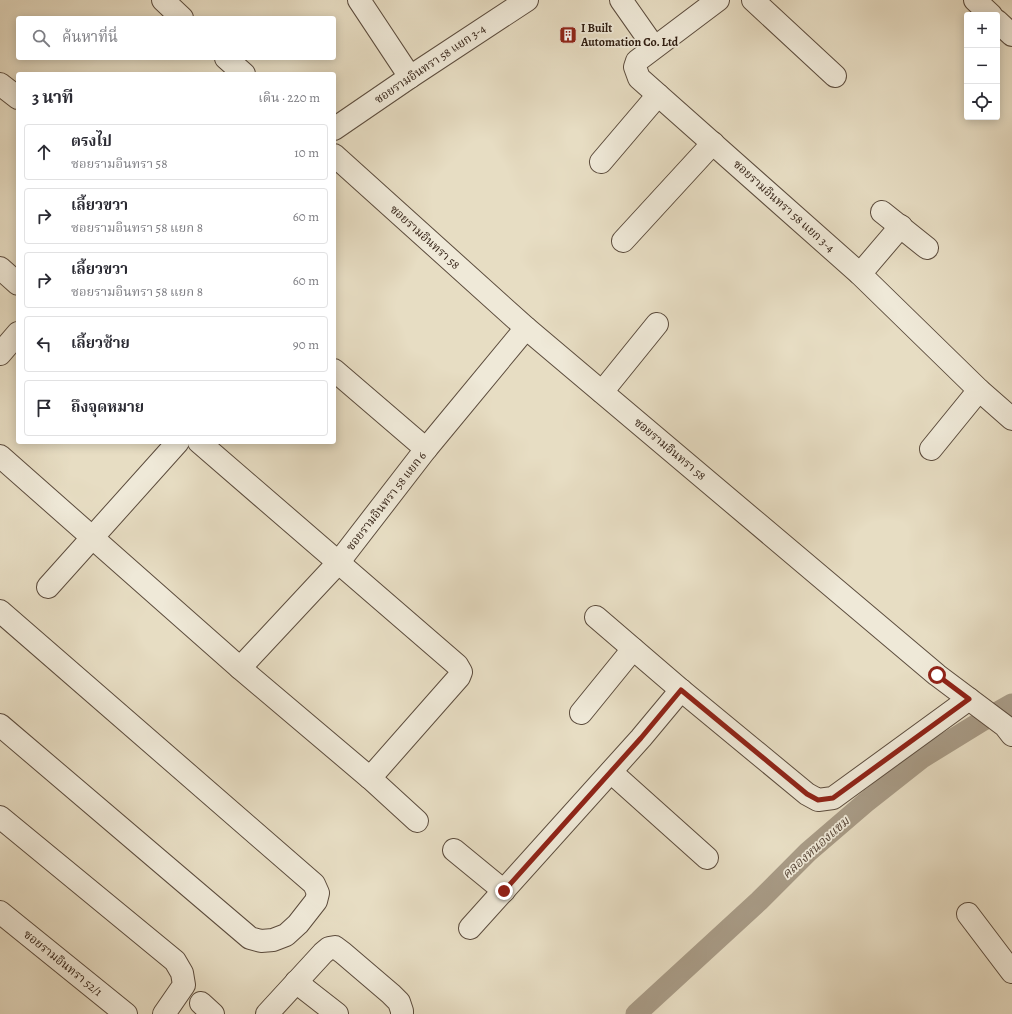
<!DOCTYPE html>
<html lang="th">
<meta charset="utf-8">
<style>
:root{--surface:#fff;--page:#f2f2f3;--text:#2b2b33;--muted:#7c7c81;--line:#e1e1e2}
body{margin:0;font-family:Alegreya,"Noto Serif Thai",serif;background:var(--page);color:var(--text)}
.controls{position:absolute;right:12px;top:12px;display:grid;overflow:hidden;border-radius:4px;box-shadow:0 2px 10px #0003}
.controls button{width:36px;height:36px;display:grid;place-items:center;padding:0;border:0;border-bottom:1px solid var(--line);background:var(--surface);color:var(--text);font:20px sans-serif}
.stop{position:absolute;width:12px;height:12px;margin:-9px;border:3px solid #8f2418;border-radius:50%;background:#fff}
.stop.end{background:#8f2418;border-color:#fff;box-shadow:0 1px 4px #0008}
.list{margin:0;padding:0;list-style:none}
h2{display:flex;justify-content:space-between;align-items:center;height:52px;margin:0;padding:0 16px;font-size:17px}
h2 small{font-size:13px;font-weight:400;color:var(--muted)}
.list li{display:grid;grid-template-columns:26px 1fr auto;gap:12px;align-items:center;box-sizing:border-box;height:56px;margin:0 8px 8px;padding:0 8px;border:1px solid var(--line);border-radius:4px}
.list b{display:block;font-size:15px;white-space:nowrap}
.list p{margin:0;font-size:13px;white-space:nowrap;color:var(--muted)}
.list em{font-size:13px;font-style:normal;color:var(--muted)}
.icon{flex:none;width:22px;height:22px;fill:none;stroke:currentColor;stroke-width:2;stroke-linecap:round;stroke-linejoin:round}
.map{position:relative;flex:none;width:1012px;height:1014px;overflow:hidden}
.search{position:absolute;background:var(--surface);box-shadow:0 2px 10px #0003;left:16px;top:16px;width:320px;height:44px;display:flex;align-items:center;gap:10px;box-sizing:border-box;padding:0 14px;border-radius:4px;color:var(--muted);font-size:15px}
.panel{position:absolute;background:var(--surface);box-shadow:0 2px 10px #0003;left:16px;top:72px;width:320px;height:372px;border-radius:4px}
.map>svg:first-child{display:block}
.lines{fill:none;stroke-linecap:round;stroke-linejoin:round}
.canal{stroke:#a89b86;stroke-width:21}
.minor-casing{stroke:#5c4c3d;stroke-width:24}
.minor{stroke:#efe9d8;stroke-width:22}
.route{stroke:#8f2418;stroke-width:5}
.labels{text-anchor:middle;stroke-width:3.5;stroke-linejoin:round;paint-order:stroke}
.poi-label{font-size:12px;font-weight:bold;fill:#2e1c10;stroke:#efe9d8;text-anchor:start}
.street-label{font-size:12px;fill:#2e1c10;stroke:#efe9d8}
.water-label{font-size:13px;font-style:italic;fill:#594839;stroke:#efe9d8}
</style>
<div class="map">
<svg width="1012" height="1014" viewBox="0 0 1012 1014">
<rect width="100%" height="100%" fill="#e7ddc3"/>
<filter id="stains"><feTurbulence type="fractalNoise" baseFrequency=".005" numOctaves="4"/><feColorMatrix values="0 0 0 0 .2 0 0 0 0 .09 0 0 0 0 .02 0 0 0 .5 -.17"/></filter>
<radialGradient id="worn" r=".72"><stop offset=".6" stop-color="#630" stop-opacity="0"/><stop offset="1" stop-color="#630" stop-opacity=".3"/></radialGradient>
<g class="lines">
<polyline class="canal" points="636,1014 759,901 808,852 865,803 922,758 982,721 1012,704"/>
<defs>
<g id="minor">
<polyline points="163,0 182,18"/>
<polyline points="359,0 410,77"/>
<polyline points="621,0 654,47"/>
<polyline points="718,0 637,61 635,67 639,78 860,274 979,390 1012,419"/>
<polyline points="753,0 835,76"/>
<polyline points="975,0 991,15"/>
<polyline points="997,21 1012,35"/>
<polyline points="226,58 244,74"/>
<polyline points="0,84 18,98"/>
<polyline points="334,129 410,77 527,0"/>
<polyline points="334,155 526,328 937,675 1005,726 1012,735"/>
<polyline points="601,162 658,95"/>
<polyline points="882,212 927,248"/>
<polyline points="623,241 713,143"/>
<polyline points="0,268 18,284"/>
<polyline points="860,274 901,226"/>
<polyline points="0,354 18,333"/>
<polyline points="334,370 426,449"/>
<polyline points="602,392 657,324"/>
<polyline points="199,442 457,665 461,672 459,677 370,778"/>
<polyline points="931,449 979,390"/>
<polyline points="0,456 240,668 370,778 417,821"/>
<polyline points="48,587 178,442"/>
<polyline points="0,611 314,884 318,893 316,901 298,924 286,935 273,940 261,941 250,938 0,725"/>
<polyline points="596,617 681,690 807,794 818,800 833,798 969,699"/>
<polyline points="240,668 338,563 426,449 526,328"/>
<polyline points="581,713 633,649"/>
<polyline points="611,772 707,858"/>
<polyline points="0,817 175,961 182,973 184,985 164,1014"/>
<polyline points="454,850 504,891"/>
<polyline points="0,912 126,1014"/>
<polyline points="968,914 1012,972"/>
<polyline points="470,928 641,738 681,690"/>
<polyline points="296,982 337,1014"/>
<polyline points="201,1003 213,1014"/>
<polyline points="267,1014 323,953 329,948 335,947 343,953 391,994 399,1002 402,1011 402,1014"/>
</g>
</defs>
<use href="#minor" class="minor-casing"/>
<use href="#minor" class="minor"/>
</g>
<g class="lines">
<polyline class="route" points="504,891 641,738 681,690 807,794 818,800 833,798 969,699 937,675"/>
</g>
<defs>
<symbol id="building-square" viewBox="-11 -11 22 22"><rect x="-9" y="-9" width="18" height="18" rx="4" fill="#8f2418" stroke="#efe9d8"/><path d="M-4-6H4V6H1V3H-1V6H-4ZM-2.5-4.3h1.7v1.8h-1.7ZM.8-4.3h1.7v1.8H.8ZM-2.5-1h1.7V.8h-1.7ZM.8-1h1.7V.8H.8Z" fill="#fff"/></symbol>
</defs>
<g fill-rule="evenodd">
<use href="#building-square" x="558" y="25" width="20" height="20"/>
</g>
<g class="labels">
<g class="poi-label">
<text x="581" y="32">I Built<tspan x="581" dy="14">Automation Co. Ltd</tspan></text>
</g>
<g class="street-label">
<text transform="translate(430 64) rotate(-34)" y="4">ซอยรามอินทรา 58 แยก 3-4</text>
<text transform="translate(784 206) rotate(42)" y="4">ซอยรามอินทรา 58 แยก 3-4</text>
<text transform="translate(425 237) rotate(42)" y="4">ซอยรามอินทรา 58</text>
<text transform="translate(670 449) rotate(40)" y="4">ซอยรามอินทรา 58</text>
<text transform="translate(386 501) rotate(-52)" y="4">ซอยรามอินทรา 58 แยก 6</text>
<text transform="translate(63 963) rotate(39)" y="4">ซอยรามอินทรา 52/1</text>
</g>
<g class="water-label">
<text transform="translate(815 847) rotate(-42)" y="5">คลองหนองแขม</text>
</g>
</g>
<rect width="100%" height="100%" filter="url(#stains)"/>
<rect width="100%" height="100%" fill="url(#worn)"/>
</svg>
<div class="controls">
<button>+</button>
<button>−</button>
<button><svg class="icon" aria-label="locate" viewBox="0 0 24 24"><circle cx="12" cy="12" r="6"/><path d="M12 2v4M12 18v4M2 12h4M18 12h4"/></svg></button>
</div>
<div class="stop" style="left:937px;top:675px"></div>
<div class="stop end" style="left:504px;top:891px"></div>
<div class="search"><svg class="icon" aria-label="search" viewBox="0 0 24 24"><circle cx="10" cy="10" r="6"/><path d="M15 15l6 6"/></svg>ค้นหาที่นี่</div>
<section class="panel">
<h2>3 นาที<small>เดิน · 220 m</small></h2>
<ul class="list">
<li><svg class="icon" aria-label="ahead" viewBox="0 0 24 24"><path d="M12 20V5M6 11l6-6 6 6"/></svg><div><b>ตรงไป</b><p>ซอยรามอินทรา 58</p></div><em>10 m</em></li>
<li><svg class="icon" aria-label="right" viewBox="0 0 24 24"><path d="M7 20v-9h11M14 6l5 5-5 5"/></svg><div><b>เลี้ยวขวา</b><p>ซอยรามอินทรา 58 แยก 8</p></div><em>60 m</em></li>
<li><svg class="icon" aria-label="right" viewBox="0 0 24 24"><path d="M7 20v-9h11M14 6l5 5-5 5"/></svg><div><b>เลี้ยวขวา</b><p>ซอยรามอินทรา 58 แยก 8</p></div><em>60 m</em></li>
<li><svg class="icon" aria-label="left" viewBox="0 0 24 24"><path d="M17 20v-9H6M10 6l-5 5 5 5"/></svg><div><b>เลี้ยวซ้าย</b></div><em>90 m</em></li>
<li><svg class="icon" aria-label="arrive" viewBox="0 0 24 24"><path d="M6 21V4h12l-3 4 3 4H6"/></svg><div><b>ถึงจุดหมาย</b></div></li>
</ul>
</section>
</div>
